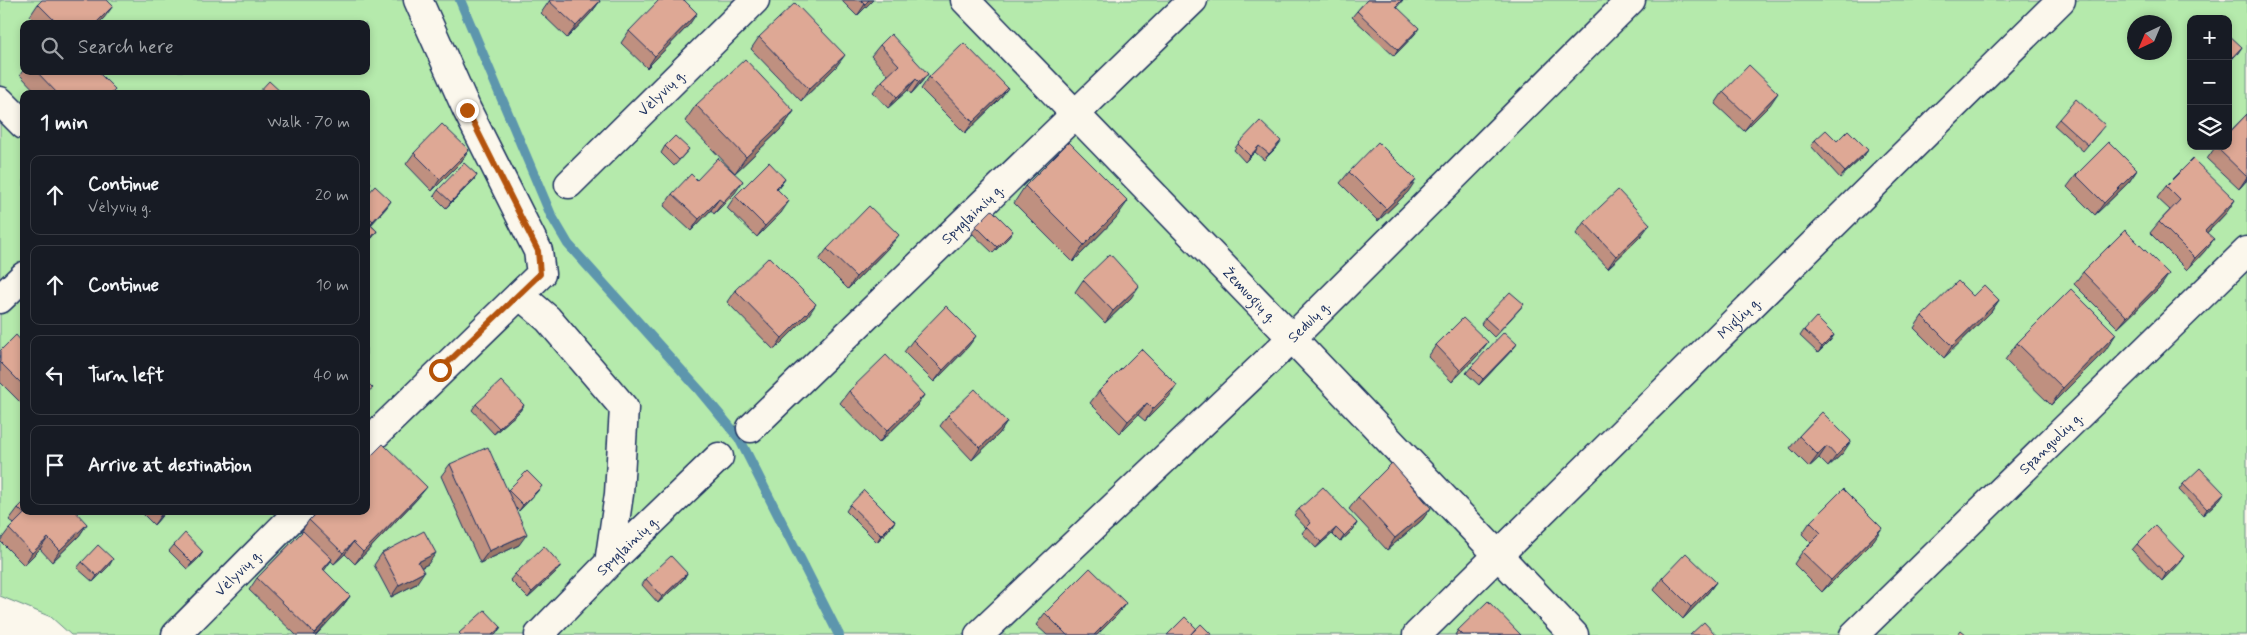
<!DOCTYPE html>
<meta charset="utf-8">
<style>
:root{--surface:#171b24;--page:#20242c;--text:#f1f3f6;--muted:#9ea1a6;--line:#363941}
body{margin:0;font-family:Mynerve,sans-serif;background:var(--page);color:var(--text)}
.controls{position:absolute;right:15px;top:15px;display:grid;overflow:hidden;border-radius:10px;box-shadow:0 2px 8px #0003}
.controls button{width:45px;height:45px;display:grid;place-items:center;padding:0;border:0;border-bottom:1px solid var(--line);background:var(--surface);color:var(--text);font:25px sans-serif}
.compass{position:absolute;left:2127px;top:15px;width:45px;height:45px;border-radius:50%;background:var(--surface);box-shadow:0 2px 8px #0003;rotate:224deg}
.stop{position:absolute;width:15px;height:15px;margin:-11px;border:4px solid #b45309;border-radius:50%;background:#fff}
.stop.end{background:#b45309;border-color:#fff;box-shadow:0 1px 5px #0008}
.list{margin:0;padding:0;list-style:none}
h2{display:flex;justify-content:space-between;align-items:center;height:65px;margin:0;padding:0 20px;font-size:21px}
h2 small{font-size:16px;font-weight:400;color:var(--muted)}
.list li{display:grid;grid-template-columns:32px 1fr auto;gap:15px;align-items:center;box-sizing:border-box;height:80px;margin:0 10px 10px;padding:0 10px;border:1px solid var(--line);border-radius:10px}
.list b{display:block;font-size:19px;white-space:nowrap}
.list p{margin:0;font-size:16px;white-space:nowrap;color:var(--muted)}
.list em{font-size:16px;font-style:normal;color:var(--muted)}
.icon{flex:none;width:28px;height:28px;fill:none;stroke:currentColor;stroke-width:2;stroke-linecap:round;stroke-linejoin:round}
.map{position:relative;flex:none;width:2247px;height:635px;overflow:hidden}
.search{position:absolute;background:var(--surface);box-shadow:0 2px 8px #0003;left:20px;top:20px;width:350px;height:55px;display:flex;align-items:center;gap:12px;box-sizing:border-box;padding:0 18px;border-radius:10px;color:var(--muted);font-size:19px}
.panel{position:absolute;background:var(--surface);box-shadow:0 2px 8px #0003;left:20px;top:90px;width:350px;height:425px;border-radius:10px}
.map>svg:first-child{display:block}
.green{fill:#b5eaac;stroke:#688c85;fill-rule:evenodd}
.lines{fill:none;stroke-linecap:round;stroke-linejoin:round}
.stream{stroke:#5d96ad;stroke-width:10}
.minor-casing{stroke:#1b2f5e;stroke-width:31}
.minor{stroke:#fbf7ec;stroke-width:28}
.wall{fill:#bf9080;stroke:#1b2f5e}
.shaded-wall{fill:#9b7668;stroke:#1b2f5e}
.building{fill:#dea895;stroke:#1b2f5e}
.route{stroke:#b45309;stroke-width:6}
.labels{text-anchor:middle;stroke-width:5;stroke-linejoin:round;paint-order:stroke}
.street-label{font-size:15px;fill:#1b2f5e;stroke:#fbf7ec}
</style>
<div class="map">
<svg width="2247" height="635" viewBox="0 0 2247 635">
<rect width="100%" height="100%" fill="#fbf7ec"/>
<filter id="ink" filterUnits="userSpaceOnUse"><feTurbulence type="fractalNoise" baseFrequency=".02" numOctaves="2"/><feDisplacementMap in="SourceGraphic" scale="10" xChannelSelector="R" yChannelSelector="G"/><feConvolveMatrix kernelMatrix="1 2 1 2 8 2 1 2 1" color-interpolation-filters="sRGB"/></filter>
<g filter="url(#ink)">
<path class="green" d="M0,0h2247v635h-2176l-20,-18 -51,-21zM2191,19h37v127h-37zM2134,22h30v30h-30zM24,24h342v47h-342zM24,94h342v417h-342z"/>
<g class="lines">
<polyline class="stream" points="460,0 551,215 568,244 700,391 739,438 839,635"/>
<defs>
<g id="minor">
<path id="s1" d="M965,0l327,338 282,297"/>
<polyline points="0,101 24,125"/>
<path id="s2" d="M569,184l186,-184"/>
<polyline points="520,295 548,319 624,408 619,494 609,563"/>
<polyline points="0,299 24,276"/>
<path id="s3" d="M751,428l442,-428"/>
<polyline points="366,444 541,274 538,251 467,110 418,0"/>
<path id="s4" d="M176,635l123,-124"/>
<path id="s5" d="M539,635l70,-72 110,-106"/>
<path id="s6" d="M979,635l313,-297 339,-338"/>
<path id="s7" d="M1417,635l644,-635"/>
<path id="s8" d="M1854,635l393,-384"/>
</g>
</defs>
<use href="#minor" class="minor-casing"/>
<use href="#minor" class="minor"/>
</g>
<g class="wall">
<polygon points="550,0 600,1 591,13 567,38 541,13"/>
<polygon points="841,0 873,0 857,16"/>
<polygon points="1367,0 1403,0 1397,7 1415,34 1394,56 1352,17 1357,11"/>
<polygon points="38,4 104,18 98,24 38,24 30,16"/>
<polygon points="689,25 647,68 621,43 629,31"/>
<polygon points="759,37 836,67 801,101 751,49"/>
<polygon points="880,45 928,74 919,85 911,94 908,90 888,108 873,92 882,81 888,75 871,56"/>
<polygon points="24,69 24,71 97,71 115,89 112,94 38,94 20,75"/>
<polygon points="929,77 999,100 965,133 921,89"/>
<polygon points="1723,92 1770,105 1744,131 1715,104"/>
<polygon points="696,105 794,111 783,127 735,173 685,121"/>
<polygon points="2247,114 2247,181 2246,181 2239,189 2207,159 2216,146"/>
<polygon points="2059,119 2100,131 2083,151 2054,125"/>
<polygon points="1815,140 1837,141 1868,150 1863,157 1840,178 1811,146"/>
<polygon points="1238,144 1277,147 1264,160 1255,152 1245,162 1234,150"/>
<polygon points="665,146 689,149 684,155 674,166 661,153"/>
<polygon points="469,150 461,162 432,191 406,164 414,153"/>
<polygon points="2137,170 2129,182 2095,215 2067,187 2076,175"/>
<polygon points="1349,172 1408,192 1378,221 1340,183"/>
<polygon points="477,175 473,181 446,208 434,196 438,190"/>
<polygon points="785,179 777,190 781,213 757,237 727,208 735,196"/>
<polygon points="697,180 735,193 714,214 711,210 691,231 664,206 672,194"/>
<polygon points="1025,186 1116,218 1073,262 1014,203"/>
<polygon points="2166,186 2227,212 2207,233 2205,251 2187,270 2150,233 2159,222 2170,210 2157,198"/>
<polygon points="366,196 387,207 371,225 377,231 366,244"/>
<polygon points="1584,222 1641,236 1608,268 1576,234"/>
<polygon points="976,226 1009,237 993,253 972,233"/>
<polygon points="890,246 848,289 819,260 827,249"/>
<polygon points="2083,272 2161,286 2118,328 2074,284"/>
<polygon points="1083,280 1131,298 1105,323 1075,292"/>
<polygon points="735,290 808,316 774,350 727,302"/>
<polygon points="1973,296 1999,300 1991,312 1944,358 1914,328 1922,316"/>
<polygon points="1524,304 1519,310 1494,337 1481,324 1485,318"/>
<polygon points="1804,330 1834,335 1830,341 1818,353 1800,336"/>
<polygon points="913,340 968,347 934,382 904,352"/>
<polygon points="24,342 24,406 0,382 0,351"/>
<polygon points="2017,343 2105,351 2051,405 2005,360"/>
<polygon points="1517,344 1512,350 1479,385 1466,373 1471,367"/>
<polygon points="1436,345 1479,354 1452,382 1428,357"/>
<polygon points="849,391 924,395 916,407 879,443 840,403"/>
<polygon points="1099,391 1169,397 1145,421 1138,415 1120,433 1090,403"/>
<polygon points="476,404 524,405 519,412 494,434 472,410"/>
<polygon points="1822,412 1843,453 1828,467 1819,458 1809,467 1790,448 1799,436"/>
<polygon points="948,415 1007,422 999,434 972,460 940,426"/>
<polygon points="450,464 508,490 537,492 519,511 516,508 519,545 480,563 441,476"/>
<polygon points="2183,484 2220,499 2203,515 2179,490"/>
<polygon points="1358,497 1431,508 1422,520 1387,550 1349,509"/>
<polygon points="418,498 355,564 345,554 334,564 331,561 324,570 350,596 342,607 316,635 296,635 249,590 257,578 302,532 301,532 309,520"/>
<polygon points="850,505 895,521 891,527 877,542 846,511"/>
<polygon points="18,508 87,524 79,536 52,562 40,549 24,565 0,541 9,529 14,524 9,520"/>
<polygon points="1299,509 1357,523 1353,530 1340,542 1332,534 1316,548 1302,533 1306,528 1294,515"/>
<polygon points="140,511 166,511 154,525"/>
<polygon points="1810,522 1874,540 1822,592 1794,564 1802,552 1811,543 1802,534"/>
<polygon points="2137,544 2180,562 2162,581 2132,550"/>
<polygon points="174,545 203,552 199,558 187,569 169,551"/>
<polygon points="382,553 428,564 422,567 416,584 391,597 374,565"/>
<polygon points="82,562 109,566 93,582 77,568"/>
<polygon points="561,565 557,571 528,598 510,580 515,574"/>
<polygon points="687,573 683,580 658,603 642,585 646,579"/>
<polygon points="1662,578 1716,582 1707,594 1683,619 1654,590"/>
<polygon points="1045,613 1117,615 1097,635 1047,635 1036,625"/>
<polygon points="1458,630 1521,635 1455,635"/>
</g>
<g class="shaded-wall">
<polygon points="869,0 873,0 857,16 865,4"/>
<polygon points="600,1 591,13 567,38 576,26"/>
<polygon points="113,6 104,18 98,24 95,24"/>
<polygon points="697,13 689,25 647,68 655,56"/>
<polygon points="1419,28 1415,34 1394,56 1398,50"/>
<polygon points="2242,47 2238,53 2228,63 2229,61"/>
<polygon points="845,55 836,67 801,101 809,89"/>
<polygon points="928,74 919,85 911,94 919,82"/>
<polygon points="916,79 908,90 888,108 897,97"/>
<polygon points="1008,88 999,100 965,133 973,122"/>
<polygon points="1778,93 1770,105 1744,131 1752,120"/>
<polygon points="794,111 783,127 735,173 746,157"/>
<polygon points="1281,141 1277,147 1264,160 1269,154"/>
<polygon points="1259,146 1255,152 1245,162 1250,156"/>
<polygon points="469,150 461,162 432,191 440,179"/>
<polygon points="1868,150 1863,157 1840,178 1845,172"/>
<polygon points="2137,170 2129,182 2095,215 2104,203"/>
<polygon points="477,175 473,181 446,208 451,202"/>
<polygon points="2247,177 2246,181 2239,189"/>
<polygon points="785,179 777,190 776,188"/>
<polygon points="1416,180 1408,192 1378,221 1386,209"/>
<polygon points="743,181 735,193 714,214 723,202"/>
<polygon points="719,199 711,210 691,231 699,219"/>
<polygon points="2235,200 2227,212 2197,243 2205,231"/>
<polygon points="391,201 387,207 368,227 373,221"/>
<polygon points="789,201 781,213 757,237 765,226"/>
<polygon points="1128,201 1116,218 1073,262 1084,245"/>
<polygon points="1650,224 1641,236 1608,268 1616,256"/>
<polygon points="377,231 373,237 366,244 366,243"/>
<polygon points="1013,231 1009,237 993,253 997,247"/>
<polygon points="899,235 890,246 848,289 856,277"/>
<polygon points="2214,239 2205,251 2187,270 2195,258"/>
<polygon points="2169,274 2161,286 2118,328 2127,317"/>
<polygon points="1139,286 1131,298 1105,323 1113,311"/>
<polygon points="1999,300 1991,312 1944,358 1952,346"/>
<polygon points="816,304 808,316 774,350 782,338"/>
<polygon points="2116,334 2105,351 2051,405 2063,388"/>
<polygon points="1834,335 1830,341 1818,353 1822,347"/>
<polygon points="976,336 968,347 934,382 943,370"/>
<polygon points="1488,342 1479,354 1452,382 1460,370"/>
<polygon points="1517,344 1512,350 1479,385 1483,379"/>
<polygon points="1177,385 1169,397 1145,421 1153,409"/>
<polygon points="924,395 916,407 879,443 887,431"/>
<polygon points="1147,403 1138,415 1120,433 1128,421"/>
<polygon points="524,405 519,412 494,434 499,428"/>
<polygon points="1007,422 999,434 972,460 980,448"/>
<polygon points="1851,441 1843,453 1828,467 1836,456"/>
<polygon points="1827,446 1819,458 1809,467 1818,455"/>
<polygon points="542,486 537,492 519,511 523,505"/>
<polygon points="427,487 418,498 355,564 363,552"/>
<polygon points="2224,493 2220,499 2203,515 2207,509"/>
<polygon points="1431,508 1422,520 1387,550 1395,538"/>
<polygon points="163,511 166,511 154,525 162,513"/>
<polygon points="895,521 891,527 877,542 881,535"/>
<polygon points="1357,523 1353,530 1340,542 1344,536"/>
<polygon points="87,524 79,536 52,562 60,550"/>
<polygon points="1336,528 1332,534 1316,548 1321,542"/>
<polygon points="1882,528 1874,540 1822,592 1831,580"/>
<polygon points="527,534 519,545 480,563 489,551"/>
<polygon points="48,538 40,549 24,565 32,553"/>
<polygon points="353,542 345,554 334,564 343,553"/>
<polygon points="203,552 199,558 187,569 192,563"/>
<polygon points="436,553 428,564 410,573 418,562"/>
<polygon points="2184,556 2180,562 2162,581 2166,574"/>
<polygon points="113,559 109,566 93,582 97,576"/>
<polygon points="332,559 324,571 323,569"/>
<polygon points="561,565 557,571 528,598 532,592"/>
<polygon points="424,572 416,584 391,597 399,585"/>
<polygon points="687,573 683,580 658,603 662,597"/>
<polygon points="1716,582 1707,594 1683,619 1691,607"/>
<polygon points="350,596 342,607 316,635 313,635"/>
<polygon points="1126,603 1117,615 1097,635 1094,635"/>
<polygon points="501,627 496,634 495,635 492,635"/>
</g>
<g class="building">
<polygon points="42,0 107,0 113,6 95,24 58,24 38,4"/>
<polygon points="550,0 599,0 600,1 576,26 549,1"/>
<polygon points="659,0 684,0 697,13 655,56 629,31"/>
<polygon points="861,0 869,0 865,4"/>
<polygon points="1367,0 1402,0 1396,6 1419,28 1398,50 1357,11"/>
<polygon points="795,3 845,55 809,89 759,37"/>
<polygon points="891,34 928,74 919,82 916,79 897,97 882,81 899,65 880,45"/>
<polygon points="2228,34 2242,47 2229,61 2228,61"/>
<polygon points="964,43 1008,88 973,122 929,77"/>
<polygon points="745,59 794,111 746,157 696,105"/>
<polygon points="1749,65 1778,93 1752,120 1723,92"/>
<polygon points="36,71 97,71 115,89 110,94 58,94"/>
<polygon points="269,81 283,94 257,94"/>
<polygon points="2076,99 2105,125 2088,145 2059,119"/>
<polygon points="2247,114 2247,177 2216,147 2216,146 2228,146 2228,134"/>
<polygon points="1260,121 1281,141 1269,154 1259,146 1250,156 1238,144"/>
<polygon points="442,124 469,150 440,179 414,153"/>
<polygon points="1826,130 1837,141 1848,130 1868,150 1845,172 1815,140"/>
<polygon points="675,136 689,149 679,160 665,146"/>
<polygon points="1069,142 1128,201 1084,245 1025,186"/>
<polygon points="1378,142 1416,180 1386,209 1349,172"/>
<polygon points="2109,142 2137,170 2104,203 2076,175"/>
<polygon points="718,158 743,181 723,202 719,199 699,219 672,194 691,174 697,180"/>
<polygon points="2193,159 2235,200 2205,231 2214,239 2195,258 2159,222 2180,200 2166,186"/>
<polygon points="769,162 785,179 776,188 789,201 765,226 735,196"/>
<polygon points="464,163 477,175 451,202 438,190"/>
<polygon points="366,179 371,183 366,188"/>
<polygon points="375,186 391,201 373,221 366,214 366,196"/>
<polygon points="1618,190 1650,224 1616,256 1584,222"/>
<polygon points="869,206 899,235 856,277 827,249"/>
<polygon points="992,210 1013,231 997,247 976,226"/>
<polygon points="366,221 377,231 366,243"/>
<polygon points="2125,230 2169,274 2127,317 2083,272"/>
<polygon points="1110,254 1139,286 1113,311 1083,280"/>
<polygon points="769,257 816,304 782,338 735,290"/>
<polygon points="1958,281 1973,296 1984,285 1999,300 1952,346 1922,316"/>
<polygon points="2071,289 2116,334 2063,388 2017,343"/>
<polygon points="1510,292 1524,304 1499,331 1485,318"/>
<polygon points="946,306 976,336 943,370 913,340"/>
<polygon points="1816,317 1834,335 1822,347 1804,330"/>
<polygon points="1463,318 1488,342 1460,370 1436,345"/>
<polygon points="1504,332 1517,344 1483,379 1471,367"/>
<polygon points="16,335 23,343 24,342 24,386 0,362 0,351"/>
<polygon points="1141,349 1177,385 1153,409 1147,403 1128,421 1099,391"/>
<polygon points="886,355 924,395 887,431 849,391"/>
<polygon points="366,381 373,388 366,393"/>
<polygon points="501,381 524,405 499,428 476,404"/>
<polygon points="975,389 1007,422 980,448 948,415"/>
<polygon points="1822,412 1851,441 1836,456 1827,446 1818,455 1799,436"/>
<polygon points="383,444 427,487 363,552 353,542 343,553 309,520 318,511 366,511 366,461"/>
<polygon points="488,447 527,534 489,551 450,464"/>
<polygon points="1392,463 1431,508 1395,538 1358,497"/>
<polygon points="2200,468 2224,493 2207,509 2183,484"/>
<polygon points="527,471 542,486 523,505 508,490"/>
<polygon points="1323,487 1357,523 1344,536 1336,528 1321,542 1307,527 1311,523 1299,509"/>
<polygon points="1843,489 1882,528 1831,580 1802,552 1821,533 1810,522"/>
<polygon points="864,490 895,521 881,535 850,505"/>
<polygon points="24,502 24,511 75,511 87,524 60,550 48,538 32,553 9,529 24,514 18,508"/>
<polygon points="2155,526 2184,556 2166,574 2137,544"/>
<polygon points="303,531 332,559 323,569 350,596 314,633 257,578"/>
<polygon points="424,531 436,553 418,562 424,572 399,585 382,553"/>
<polygon points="185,533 203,552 192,563 174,545"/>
<polygon points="98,545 113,559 97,576 82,562"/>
<polygon points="544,546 561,565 532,592 515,574"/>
<polygon points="1686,553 1716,582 1691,607 1662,578"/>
<polygon points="671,556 687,573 662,597 646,579"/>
<polygon points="1090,568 1126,603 1094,635 1067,635 1045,613"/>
<polygon points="1488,601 1521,635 1463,635 1458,630"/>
<polygon points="485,610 501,627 492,635 461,635 459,633"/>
<polygon points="1185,617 1196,628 1190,635 1167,635"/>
<polygon points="1704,622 1716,635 1690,635"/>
<polygon points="1201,624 1212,635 1190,635"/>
<polygon points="1961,630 1967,635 1957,635"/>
</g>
</g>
<g class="lines" filter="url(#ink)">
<polyline class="route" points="440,370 540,274 538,251 467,110"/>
</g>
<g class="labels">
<g class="street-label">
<text dy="5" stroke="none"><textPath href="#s2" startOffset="130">Vėlyvių g.</textPath></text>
<text dy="5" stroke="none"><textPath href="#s3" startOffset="308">Spyglainių g.</textPath></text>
<text dy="5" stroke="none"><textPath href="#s1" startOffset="410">Žemuogių g.</textPath></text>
<text dy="5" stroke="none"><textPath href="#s7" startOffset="452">Miglių g.</textPath></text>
<text dy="5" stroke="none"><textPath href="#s6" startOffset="455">Sedulų g.</textPath></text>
<text dy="5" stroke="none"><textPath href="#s8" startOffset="275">Spanguolių g.</textPath></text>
<text dy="5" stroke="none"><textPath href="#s5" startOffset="126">Spyglainių g.</textPath></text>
<text dy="5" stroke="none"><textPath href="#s4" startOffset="88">Vėlyvių g.</textPath></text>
</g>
</g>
</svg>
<div class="controls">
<button>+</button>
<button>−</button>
<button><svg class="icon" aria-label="layers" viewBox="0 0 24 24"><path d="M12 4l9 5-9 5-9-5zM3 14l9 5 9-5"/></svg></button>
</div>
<svg class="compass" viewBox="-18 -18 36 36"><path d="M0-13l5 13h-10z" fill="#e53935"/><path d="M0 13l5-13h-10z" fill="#9ea1a6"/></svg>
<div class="stop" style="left:440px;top:370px"></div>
<div class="stop end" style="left:467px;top:110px"></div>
<div class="search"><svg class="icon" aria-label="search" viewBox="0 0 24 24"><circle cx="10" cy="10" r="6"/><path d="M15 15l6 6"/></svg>Search here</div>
<section class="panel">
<h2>1 min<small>Walk · 70 m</small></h2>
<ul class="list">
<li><svg class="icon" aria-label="ahead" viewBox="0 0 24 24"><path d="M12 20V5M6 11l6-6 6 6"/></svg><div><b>Continue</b><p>Vėlyvių g.</p></div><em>20 m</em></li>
<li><svg class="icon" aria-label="ahead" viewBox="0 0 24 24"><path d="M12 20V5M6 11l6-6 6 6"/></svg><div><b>Continue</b></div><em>10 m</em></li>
<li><svg class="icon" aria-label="left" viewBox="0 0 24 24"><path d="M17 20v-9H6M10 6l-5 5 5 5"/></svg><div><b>Turn left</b></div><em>40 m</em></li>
<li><svg class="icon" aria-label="arrive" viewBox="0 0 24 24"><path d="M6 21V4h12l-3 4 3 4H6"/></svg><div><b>Arrive at destination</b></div></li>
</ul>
</section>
</div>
